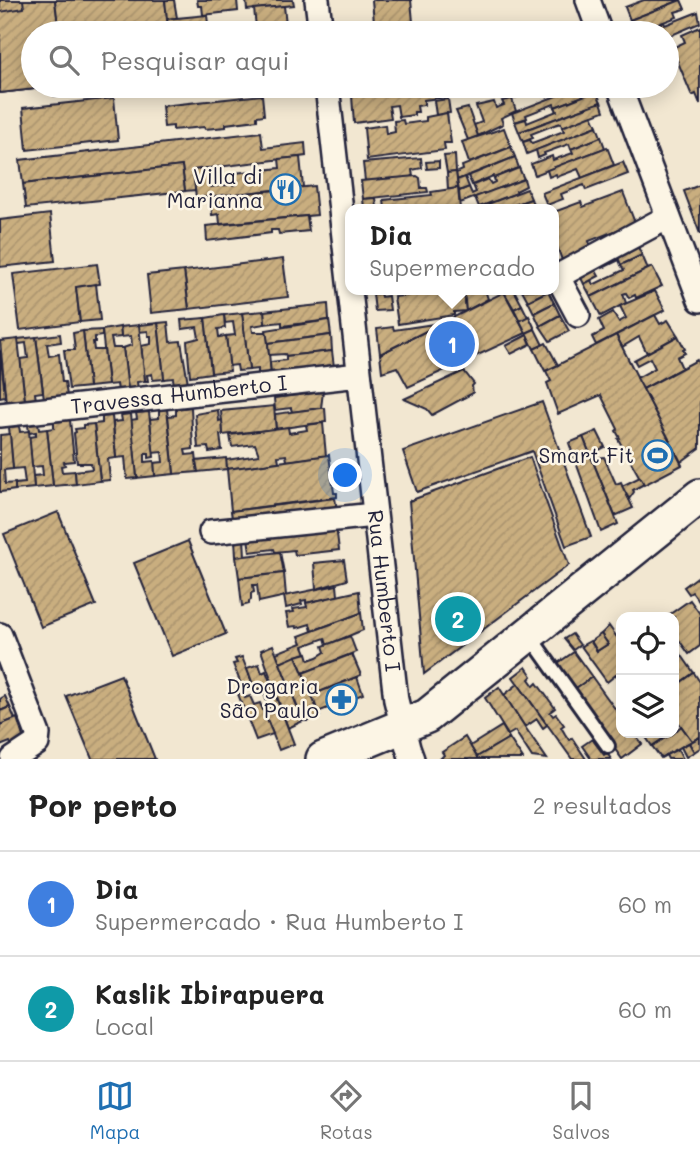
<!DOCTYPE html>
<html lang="pt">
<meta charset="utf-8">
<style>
:root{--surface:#fff;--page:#f6f6f6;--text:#222;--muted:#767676;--line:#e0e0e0;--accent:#1f6fb2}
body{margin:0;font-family:Mali,sans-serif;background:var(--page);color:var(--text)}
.controls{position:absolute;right:21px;bottom:21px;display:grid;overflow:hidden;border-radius:14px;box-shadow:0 4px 18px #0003}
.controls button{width:63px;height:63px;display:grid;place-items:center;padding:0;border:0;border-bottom:2px solid var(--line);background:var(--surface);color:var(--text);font:35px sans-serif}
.you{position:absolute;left:346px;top:476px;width:24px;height:24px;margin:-18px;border:5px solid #fff;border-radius:50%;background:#1a73e8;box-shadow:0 0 0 10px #1a73e833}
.badge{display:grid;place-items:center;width:46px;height:46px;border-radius:50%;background:var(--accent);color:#fff;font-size:23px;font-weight:700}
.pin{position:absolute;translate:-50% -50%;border:4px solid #fff;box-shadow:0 2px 7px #0006}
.popup{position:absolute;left:345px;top:204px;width:214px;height:91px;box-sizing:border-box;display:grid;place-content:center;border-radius:14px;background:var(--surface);filter:drop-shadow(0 2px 5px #0005);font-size:23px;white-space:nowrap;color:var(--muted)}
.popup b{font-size:26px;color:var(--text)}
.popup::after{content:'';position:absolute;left:50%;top:100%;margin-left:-14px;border:14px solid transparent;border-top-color:var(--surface)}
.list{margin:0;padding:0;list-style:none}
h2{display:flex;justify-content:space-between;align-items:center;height:91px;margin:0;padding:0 28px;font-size:30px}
h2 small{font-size:23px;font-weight:400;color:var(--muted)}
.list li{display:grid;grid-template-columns:46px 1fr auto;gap:21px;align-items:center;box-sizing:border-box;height:105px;padding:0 28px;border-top:2px solid var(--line)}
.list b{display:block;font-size:26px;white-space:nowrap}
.list p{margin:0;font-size:23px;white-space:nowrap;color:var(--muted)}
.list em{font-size:23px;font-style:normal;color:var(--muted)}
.icon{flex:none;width:38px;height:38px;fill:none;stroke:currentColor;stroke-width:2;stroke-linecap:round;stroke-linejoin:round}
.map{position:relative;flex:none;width:700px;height:759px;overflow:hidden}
.search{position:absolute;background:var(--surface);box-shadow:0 4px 18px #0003;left:21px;right:21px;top:21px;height:77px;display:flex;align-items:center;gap:18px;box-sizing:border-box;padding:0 24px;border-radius:38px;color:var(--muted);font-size:26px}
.sheet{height:301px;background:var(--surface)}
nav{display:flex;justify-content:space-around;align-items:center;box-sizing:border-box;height:98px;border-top:2px solid var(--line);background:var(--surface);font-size:19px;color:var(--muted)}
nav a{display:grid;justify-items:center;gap:4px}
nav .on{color:var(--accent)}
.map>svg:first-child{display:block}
.building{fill:url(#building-hatch);stroke:#22223b;stroke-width:2}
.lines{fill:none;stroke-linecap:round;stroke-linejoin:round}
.lane-casing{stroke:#22223b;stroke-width:18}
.street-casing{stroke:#22223b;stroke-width:28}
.secondary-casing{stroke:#22223b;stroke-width:38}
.lane{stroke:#fcf5e5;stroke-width:12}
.street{stroke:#fcf5e5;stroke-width:23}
.secondary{stroke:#fcf5e5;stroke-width:33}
.labels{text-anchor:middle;stroke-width:5;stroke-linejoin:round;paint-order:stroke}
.poi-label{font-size:21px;fill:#22223b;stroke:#fcf5e5;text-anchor:end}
.street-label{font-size:21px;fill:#22223b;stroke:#fcf5e5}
</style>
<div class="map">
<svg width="700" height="759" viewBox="0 0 700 759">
<defs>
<pattern id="building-hatch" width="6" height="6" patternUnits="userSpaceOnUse" patternTransform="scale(1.75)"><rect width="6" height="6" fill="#c9ae7f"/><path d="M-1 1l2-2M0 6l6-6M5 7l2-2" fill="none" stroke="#ac956f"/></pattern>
</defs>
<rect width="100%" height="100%" fill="#f2e7d1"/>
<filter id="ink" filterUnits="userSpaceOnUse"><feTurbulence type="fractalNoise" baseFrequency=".0143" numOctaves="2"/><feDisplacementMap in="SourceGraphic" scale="14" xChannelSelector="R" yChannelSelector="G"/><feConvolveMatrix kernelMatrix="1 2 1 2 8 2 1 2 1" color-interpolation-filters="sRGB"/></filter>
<g filter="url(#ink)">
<g class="building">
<polygon points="0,0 165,0 169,33 33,33 33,86 141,86 54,96 52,87 0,93"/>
<polygon points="0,0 55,0 59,33 33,33 33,86 66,86 68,94 54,96 52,87 0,93"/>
<polygon points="23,0 55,0 59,33 33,33 33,86 66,86 68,94 54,96 52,87 0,93 0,12 24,8"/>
<polygon points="55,0 165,0 169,33 59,33"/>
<polygon points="165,0 174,0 177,18 167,19"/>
<polygon points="197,0 237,0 238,11 203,15 202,6 198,6"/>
<polygon points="246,0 293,0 294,5 247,10"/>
<polygon points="372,0 411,0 414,33 375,33"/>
<polygon points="644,0 681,0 630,20 625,7"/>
<polygon points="681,0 685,9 675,12 677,17 634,33 625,33 622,27 632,24 630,20"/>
<polygon points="284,6 287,33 241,33 241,28 256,27 254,9"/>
<polygon points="698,12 700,23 667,37 667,33 635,33 664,22 665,25"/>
<polygon points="207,15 209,33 169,33 167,19"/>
<polygon points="700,27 700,104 696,94 692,96 672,48 685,42 682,35"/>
<polygon points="66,86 141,86 68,94"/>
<polygon points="426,86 458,87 446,89 447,97 424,100 424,105 417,106 418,112 414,112 414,115 399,117 397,105 389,106 391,118 354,123 352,96"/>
<polygon points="525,86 569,86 551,93 548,86 512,99 509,92"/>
<polygon points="582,86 594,86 596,91 555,107 554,104 526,115 527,118 515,122 512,113"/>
<polygon points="596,91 601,102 519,132 515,122 526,119 527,123 557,111 555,107"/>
<polygon points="262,95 264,115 257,116 257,120 226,124 226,127 205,129 204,127 173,130 173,126 164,127 162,106"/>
<polygon points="114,98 118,140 27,150 23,108"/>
<polygon points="448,99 450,113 436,115 434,101"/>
<polygon points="512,99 516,111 501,118 503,124 478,136 474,125 482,122 476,106 494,102 496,108 504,105 502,101"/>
<polygon points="601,102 604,111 562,127 561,123 554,125 531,134 533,138 523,142 519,132"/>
<polygon points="468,108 478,136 468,140 456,111"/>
<polygon points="447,113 451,143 444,143 445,150 367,160 364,128 385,125 386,134 395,132 394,121 403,120 404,124 426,121 426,117"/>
<polygon points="592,115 597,126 527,154 523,142 530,140 532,143 564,131 562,127"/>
<polygon points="597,126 601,137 571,149 569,144 544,153 545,155 538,158 536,150"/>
<polygon points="504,128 511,147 469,163 462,142"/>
<polygon points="261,132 263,148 305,143 306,156 193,170 196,190 185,191 182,166 23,184 20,160"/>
<polygon points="601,137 605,148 535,175 531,164 552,156 553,160 573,153 571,149"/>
<polygon points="511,147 515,157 457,180 456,173 463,170 462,166"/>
<polygon points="607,147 614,165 582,178 578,169 557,177 556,174 549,177 547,170"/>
<polygon points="455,155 456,172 447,173 444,156"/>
<polygon points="300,157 303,187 196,198 193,170 208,168 210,187 237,184 235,173 280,168 279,159"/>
<polygon points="515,157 519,168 494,178 493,176 472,185 468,176"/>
<polygon points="421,158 422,168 412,170 413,177 365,181 363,163"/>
<polygon points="439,161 439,168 427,169 426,162"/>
<polygon points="623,162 628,174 586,190 584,185 561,194 563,199 547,205 542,193"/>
<polygon points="182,166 185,191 26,208 23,184"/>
<polygon points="519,168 524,179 460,203 459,191 469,187 472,194 476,192 473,185 488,179 491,184 495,182 494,178"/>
<polygon points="456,172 458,188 448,190 447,173"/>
<polygon points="417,176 420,178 421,188 427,188 428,192 363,199 361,181"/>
<polygon points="465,177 469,187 459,191 457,180"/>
<polygon points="524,179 526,186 516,191 517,193 479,207 475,197"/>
<polygon points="700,185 700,234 684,191"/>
<polygon points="314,186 317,215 220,224 219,214 212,215 211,197"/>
<polygon points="458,188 460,209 385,209 384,200 432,195 431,192"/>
<polygon points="527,189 531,199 503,209 484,209 483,206"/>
<polygon points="623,192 635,223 589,241 591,248 563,263 554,238 554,212 581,202 583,207"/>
<polygon points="376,198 377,208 364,209 363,199"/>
<polygon points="531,199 535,209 503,209"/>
<polygon points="50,214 55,261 0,267 0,220"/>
<polygon points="307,216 309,231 279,234 278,230 271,230 271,233 207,241 206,226"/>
<polygon points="635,241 642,255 621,265 619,260 603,268 598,259"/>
<polygon points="642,255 648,269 591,297 584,284 591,280 593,285 624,270 621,265"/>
<polygon points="283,259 288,297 189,309 184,271"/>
<polygon points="97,264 100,284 76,287 80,322 20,330 13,274"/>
<polygon points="652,267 662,286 636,298 635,295 629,298 626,293 623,294 626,303 601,316 591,297"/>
<polygon points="595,269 599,276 584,284 578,272"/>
<polygon points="184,271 189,309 151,313 147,275"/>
<polygon points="96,284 100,320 80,322 76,287"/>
<polygon points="437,290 464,290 466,311 454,312 454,315 398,324 394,297 437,292"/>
<polygon points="464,290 485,290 488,299 466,311"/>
<polygon points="508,290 514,290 522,305 514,309 504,292"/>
<polygon points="522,290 547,290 548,291 528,301"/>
<polygon points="548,291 554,303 534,313 528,301"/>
<polygon points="655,291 665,310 596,345 592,337 604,331 599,320 613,312 619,322 626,318 620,306"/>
<polygon points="504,292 526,333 408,387 397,367 382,372 380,354"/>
<polygon points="380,293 381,297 388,296 390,310 375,311 373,294"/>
<polygon points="554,303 560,315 540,326 534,313"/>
<polygon points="328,304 329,320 282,326 282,322 265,324 264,311"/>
<polygon points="522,305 528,317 520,321 514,309"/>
<polygon points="264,311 265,324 252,326 253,332 267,332 271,374 258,375 258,369 249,370 242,313"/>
<polygon points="242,313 249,370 238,371 237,365 229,366 226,336 235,335 233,322 225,323 224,315"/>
<polygon points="224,315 225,328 218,329 219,337 226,336 230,371 211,373 205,318"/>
<polygon points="560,315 569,331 550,341 540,326"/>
<polygon points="655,315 660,324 668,320 678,336 647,353 639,337 622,347 616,335"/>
<polygon points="529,316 535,329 526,333 520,321"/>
<polygon points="205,318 211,373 190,376 187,341 199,338 197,327 182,329 181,320"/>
<polygon points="329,320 331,335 268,343 266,330"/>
<polygon points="168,322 170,342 181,341 188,383 174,385 173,378 164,379 158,323"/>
<polygon points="158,323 164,379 153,380 152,374 147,375 148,381 145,381 141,346 151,344 151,336 148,336 148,331 139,332 139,325"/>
<polygon points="434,324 434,327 380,354 377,329 393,327 394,330"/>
<polygon points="139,325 145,381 137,382 138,389 128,390 123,348 132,345 131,336 121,337 120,327"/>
<polygon points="120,327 121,337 111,338 113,348 123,348 128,390 118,391 117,384 108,385 102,330"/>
<polygon points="535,329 543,345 534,349 526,333"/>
<polygon points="102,330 102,336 95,337 95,342 93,342 94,350 104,350 108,385 89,387 83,331"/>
<polygon points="83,331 89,387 69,389 64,350 75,350 73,333"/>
<polygon points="60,334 61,342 47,344 49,356 59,354 62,382 65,382 67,396 44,399 36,337"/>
<polygon points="331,335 332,351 286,356 285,354 269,355 268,343"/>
<polygon points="527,335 531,344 511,354 506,346"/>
<polygon points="616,335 682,465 644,485 618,439 620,438 616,431 618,429 601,395 558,414 547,383 551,381 546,371"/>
<polygon points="678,336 685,349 683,350 685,353 677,357 682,368 643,389 637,378 655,368 650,358 637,365 634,360"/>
<polygon points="36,337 43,392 35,393 36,400 25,401 20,359 28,358 26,343 18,344 18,339"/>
<polygon points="18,339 25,401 6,403 0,341"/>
<polygon points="546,343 558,365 545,371 534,349"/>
<polygon points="0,350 5,396 0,397"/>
<polygon points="332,351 334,367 271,374 270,362 286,360 286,356"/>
<polygon points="697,360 700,368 700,448 681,462 643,389"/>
<polygon points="464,371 474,384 472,386 473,393 432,415 427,409 404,399"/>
<polygon points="323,392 321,408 292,412 291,408 275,410 274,398"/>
<polygon points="542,402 591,537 566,546 532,451 417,492 403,451"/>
<polygon points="274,406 276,429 223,435 221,411"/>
<polygon points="191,407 193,449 185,450 186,455 196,454 198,472 174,474 168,416 176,415 176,409"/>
<polygon points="321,408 325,408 326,422 276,429 275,414"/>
<polygon points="167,409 174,474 155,476 154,463 163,462 162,452 153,453 150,419 159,418 159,410"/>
<polygon points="218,410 219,421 222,420 223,434 220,435 222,450 209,452 208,447 198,448 195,414"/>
<polygon points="149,412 154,457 149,458 149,454 145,454 145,462 154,461 155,476 137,478 131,420 137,419 136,413"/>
<polygon points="131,414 137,478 127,479 125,457 116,458 113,422 122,421 121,415"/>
<polygon points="112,416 116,458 108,459 110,480 100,481 94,424 102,423 102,417"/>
<polygon points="70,420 74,461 64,462 65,465 61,466 62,472 75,471 76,484 53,486 47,429 54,428 54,422"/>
<polygon points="323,423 326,456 287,461 286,455 278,456 279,462 227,469 226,460 259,455 255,444 232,447 230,435 288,427 289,433 307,430 306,425"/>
<polygon points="38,424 39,430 47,429 53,486 34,488 33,476 43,475 42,466 32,467 29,437 36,436 36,432 29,433 28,425"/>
<polygon points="94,424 100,481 76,484 75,471 92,469 91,463 77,463 74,433 76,432 75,429 83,428 83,425"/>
<polygon points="19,426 20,432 29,431 34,488 15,490 15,484 25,483 23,468 13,469 9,427"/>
<polygon points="597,431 605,447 595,452 597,458 604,457 616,484 621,482 633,508 615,516 583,437"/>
<polygon points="10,434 13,469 4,470 5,484 15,483 15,490 0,492 0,435"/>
<polygon points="583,437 618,524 601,532 569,443"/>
<polygon points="329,455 334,493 337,493 337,497 231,511 227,469"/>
<polygon points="530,457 569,565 424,674 409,501"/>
<polygon points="226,458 227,469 198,472 196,461"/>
<polygon points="640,477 644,484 633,490 634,492 629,499 622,486"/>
<polygon points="335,498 337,510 233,526 231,511"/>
<polygon points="58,512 96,605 41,627 4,534"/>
<polygon points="336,526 339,550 295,555 294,550 275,552 274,549 250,552 248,538 294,532 295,536 302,535 302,531"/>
<polygon points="244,538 245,556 236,557 235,539"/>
<polygon points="188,541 226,634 172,656 134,563"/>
<polygon points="280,552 284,573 239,578 236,557"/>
<polygon points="344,560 347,580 316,589 314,563"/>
<polygon points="284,573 286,596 259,602 257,585 253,585 254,592 251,593 251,600 249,601 249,604 242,606 239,578"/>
<polygon points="700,575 700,603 692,592 689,594 684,587"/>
<polygon points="337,585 338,596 306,603 306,600 301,601 302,604 286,608 284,596"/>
<polygon points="359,591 361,613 312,631 310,624 297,628 296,626 289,627 286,613 294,612 293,609 307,607 306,603"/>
<polygon points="690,600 700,614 700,646 689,654 674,633 674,617 666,617"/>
<polygon points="361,613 363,630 327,645 325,638 303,646 306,653 280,663 276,653 302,643 299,636"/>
<polygon points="609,626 621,643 621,680 617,674 607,682 581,646 590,641 597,651 608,644 601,634"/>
<polygon points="572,634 580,645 573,650 564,639"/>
<polygon points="601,634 608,644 597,651 591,641"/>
<polygon points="350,636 356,652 303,673 296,656 307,653 309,660 317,657 325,652 323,646"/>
<polygon points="273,645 303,721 288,728 261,650"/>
<polygon points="678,650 694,673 674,687 674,653"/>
<polygon points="574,652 592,677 573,690 555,665"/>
<polygon points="352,654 361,675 312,695 303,673"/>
<polygon points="296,656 320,716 308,721 303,721 280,663"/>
<polygon points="242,657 253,685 243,689 233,664 237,663 235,659"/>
<polygon points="259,664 262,673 266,671 294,744 279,750 265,714 270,712 265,696 262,688 255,690 247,668"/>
<polygon points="526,667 532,676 529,679 534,686 537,683 555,708 550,712 553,716 556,714 564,725 561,727 565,734 569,740 572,738 586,759 572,759 513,677"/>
<polygon points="694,673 700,682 700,737 692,741 674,716 674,687"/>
<polygon points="121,675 155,759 92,759 66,696"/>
<polygon points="357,677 363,694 318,712 312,695"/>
<polygon points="592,677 621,717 621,733 633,733 642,744 622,759 573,690"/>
<polygon points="518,684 547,725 543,728 537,719 525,727 504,695"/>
<polygon points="499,687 525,727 547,759 532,757 515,731 508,735 485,698"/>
<polygon points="243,692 245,698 250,696 254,705 260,703 273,734 256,740 238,694"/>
<polygon points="5,696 10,707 0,711 0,699"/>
<polygon points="10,707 15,719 0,725 0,711"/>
<polygon points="17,718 24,740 13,747 10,742 0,746 0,725"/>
<polygon points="502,726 509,738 477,757 470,746"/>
<polygon points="681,726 692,741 661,758 652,746 674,733"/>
<polygon points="643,733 671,733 652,746"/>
<polygon points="465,737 478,759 440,759 444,755 442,752"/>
<polygon points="700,737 700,748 694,752 689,743"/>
<polygon points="509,738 523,759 478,759 477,757"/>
<polygon points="592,739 604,755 607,753 611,759 591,759 582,746"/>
<polygon points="689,743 694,752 686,757 681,747"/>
<polygon points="678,749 683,759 668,759 666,755"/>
</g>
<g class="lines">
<defs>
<polyline id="lane" points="529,635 608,746"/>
<g id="street">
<polyline points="317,0 321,33"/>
<polyline points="588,0 600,33"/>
<path id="s1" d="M327,86l69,614 12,48 4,11"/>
<polyline points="619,86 700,300"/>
<polyline points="578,315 561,283 564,273 668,217"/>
<path id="s2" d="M0,415l359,-40"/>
<polyline points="211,532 374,515"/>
<polyline points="0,635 38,734 37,743 13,759"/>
</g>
<polyline id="secondary" points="323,759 427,716 700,496"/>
</defs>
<use href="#lane" class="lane-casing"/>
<use href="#street" class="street-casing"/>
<use href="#secondary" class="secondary-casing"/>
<use href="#lane" class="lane"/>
<use href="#street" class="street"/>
<use href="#secondary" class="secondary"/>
</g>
</g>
<defs>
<symbol id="restaurant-ring" viewBox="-11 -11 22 22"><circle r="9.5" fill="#fcf5e5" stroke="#1f6fb2" stroke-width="1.5"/><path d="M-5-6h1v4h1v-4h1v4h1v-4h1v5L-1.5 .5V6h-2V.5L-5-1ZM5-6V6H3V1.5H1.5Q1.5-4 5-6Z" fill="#1f6fb2"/></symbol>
<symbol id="stadium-ring" viewBox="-11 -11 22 22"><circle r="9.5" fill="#fcf5e5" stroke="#1f6fb2" stroke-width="1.5"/><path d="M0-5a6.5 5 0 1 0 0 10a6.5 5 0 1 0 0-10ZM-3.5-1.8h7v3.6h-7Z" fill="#1f6fb2"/></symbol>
<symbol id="pharmacy-ring" viewBox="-11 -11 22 22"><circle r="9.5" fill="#fcf5e5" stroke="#1f6fb2" stroke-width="1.5"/><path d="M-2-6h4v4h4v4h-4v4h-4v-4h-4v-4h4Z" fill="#1f6fb2"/></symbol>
</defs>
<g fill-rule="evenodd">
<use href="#restaurant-ring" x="268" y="172" width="35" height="35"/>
<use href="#stadium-ring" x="640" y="438" width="35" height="35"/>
<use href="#pharmacy-ring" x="324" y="682" width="35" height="35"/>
</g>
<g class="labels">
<g class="poi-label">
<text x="263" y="184">Villa di<tspan x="263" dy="24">Marianna</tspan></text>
<text x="634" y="463">Smart Fit</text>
<text x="319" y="694">Drogaria<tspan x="319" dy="24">São Paulo</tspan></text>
</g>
<g class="street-label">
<text dy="7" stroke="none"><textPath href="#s2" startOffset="180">Travessa Humberto I</textPath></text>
<text dy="7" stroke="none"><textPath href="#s1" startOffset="508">Rua Humberto I</textPath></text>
</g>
</g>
</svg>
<div class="controls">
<button><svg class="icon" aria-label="locate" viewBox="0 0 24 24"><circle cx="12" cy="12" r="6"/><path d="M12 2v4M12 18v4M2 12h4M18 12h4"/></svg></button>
<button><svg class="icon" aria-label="layers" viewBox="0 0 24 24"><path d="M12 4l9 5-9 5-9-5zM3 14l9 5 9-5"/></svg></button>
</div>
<div class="you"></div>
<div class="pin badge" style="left:452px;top:344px;background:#3f7fe0">1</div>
<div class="popup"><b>Dia</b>Supermercado</div>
<div class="pin badge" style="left:458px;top:619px;background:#0f9aa8">2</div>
<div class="search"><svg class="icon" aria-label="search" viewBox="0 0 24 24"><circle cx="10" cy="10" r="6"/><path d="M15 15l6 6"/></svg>Pesquisar aqui</div>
</div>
<section class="sheet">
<h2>Por perto<small>2 resultados</small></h2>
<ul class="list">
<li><span class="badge" style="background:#3f7fe0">1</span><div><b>Dia</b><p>Supermercado · Rua Humberto I</p></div><em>60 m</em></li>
<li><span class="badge" style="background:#0f9aa8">2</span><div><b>Kaslik Ibirapuera</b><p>Local</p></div><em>60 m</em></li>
</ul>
</section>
<nav>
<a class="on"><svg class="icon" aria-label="map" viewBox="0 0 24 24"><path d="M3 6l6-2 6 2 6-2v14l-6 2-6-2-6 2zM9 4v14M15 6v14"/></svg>Mapa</a>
<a><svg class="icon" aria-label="directions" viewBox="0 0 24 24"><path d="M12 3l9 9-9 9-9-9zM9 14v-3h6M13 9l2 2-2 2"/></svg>Rotas</a>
<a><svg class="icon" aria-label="saved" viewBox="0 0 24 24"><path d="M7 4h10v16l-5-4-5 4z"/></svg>Salvos</a>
</nav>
